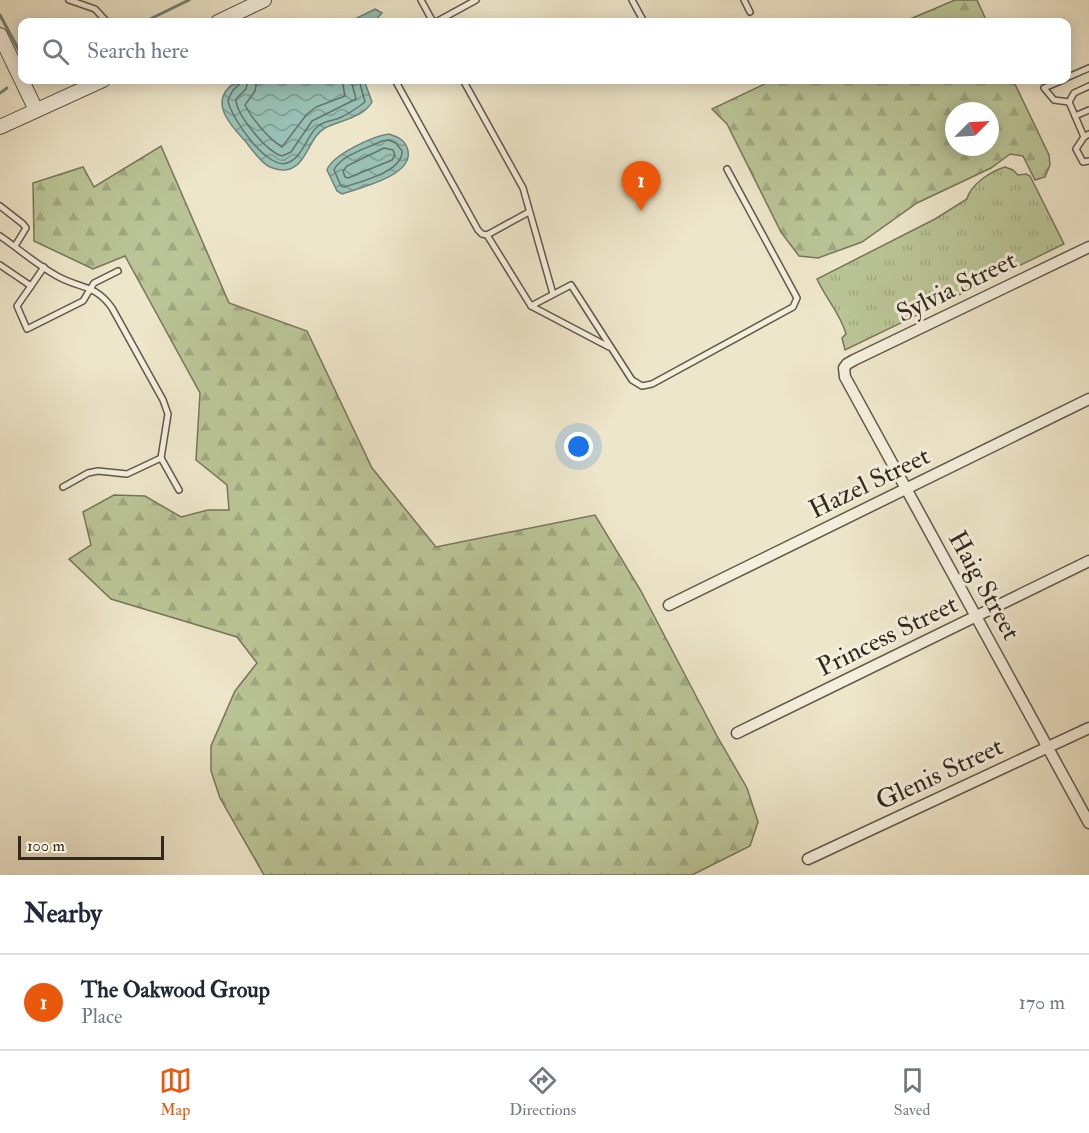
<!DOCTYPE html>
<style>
:root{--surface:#fff;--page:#f6f6f7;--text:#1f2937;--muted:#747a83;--line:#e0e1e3;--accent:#ea580c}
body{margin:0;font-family:"IM FELL Double Pica",serif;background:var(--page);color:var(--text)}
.compass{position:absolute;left:945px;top:102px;width:54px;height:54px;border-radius:50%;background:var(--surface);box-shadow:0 3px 15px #0003;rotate:66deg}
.scale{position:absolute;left:18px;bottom:15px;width:146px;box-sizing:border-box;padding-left:6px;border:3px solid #32281e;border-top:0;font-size:16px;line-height:21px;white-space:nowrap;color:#32281e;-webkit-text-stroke:4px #f4efdd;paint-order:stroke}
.you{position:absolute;left:579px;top:447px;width:21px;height:21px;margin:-15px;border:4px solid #fff;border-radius:50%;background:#1a73e8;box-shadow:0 0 0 9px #1a73e833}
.badge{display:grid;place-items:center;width:39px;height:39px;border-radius:50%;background:var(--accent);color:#fff;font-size:20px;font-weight:700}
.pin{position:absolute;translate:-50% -50px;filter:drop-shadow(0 2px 3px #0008)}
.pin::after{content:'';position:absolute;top:32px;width:21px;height:18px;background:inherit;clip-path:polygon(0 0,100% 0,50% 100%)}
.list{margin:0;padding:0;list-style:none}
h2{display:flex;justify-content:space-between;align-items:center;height:78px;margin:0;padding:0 24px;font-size:26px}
h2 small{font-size:20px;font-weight:400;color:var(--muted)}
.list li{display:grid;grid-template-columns:39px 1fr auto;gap:18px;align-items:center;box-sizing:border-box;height:96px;padding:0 24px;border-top:2px solid var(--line)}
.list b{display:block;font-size:22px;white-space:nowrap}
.list p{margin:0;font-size:20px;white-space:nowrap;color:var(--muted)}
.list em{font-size:20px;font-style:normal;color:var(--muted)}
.icon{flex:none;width:33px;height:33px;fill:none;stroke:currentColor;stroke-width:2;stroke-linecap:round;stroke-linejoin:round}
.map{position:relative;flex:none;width:1089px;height:875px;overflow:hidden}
.search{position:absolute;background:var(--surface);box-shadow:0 3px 15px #0003;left:18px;right:18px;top:18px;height:66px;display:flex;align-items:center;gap:15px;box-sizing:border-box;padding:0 21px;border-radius:12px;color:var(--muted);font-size:22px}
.sheet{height:174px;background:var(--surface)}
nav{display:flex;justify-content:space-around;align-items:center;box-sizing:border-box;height:84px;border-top:2px solid var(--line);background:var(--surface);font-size:16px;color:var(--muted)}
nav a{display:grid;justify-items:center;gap:3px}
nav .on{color:var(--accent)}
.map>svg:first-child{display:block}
.grass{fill:url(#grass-tufts);stroke:#76765a;stroke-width:1.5}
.forest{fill:url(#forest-firs);stroke:#76765a;stroke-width:1.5;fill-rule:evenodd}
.water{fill:url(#water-waves);stroke:#708378;stroke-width:1.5}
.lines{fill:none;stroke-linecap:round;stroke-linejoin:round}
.shore{stroke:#667469;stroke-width:1.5}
.stream{stroke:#708378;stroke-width:3}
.service-casing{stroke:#615849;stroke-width:8}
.minor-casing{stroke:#615849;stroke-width:13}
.tertiary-casing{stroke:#615849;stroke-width:16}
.service{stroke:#f4efdd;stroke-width:5}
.minor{stroke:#f4efdd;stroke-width:10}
.tertiary{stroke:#f4efdd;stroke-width:14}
.labels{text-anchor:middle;stroke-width:6;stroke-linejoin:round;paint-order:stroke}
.street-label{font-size:26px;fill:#32281e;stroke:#f4efdd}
</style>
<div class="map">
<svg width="1089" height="875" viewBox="0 0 1089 875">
<defs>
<pattern id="grass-tufts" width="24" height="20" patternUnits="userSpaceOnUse" patternTransform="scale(1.5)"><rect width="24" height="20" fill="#bac496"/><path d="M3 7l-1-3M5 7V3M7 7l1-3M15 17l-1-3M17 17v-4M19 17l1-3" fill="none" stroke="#a0a881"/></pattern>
<pattern id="forest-firs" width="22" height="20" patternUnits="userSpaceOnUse" patternTransform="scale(1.5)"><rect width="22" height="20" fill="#bac496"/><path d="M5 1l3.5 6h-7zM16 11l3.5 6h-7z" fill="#a0a881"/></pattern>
<pattern id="water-waves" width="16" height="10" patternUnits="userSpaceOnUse" patternTransform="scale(1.5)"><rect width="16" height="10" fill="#99c0b4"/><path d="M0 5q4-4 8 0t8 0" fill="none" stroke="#7d9c92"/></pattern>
</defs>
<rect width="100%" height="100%" fill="#eee6ca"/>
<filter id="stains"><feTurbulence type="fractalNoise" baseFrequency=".00333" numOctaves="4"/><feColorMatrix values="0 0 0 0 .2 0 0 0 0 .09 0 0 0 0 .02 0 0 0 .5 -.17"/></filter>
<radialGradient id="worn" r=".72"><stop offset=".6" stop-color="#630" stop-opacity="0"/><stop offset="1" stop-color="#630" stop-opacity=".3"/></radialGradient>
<path class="grass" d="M1005,167l8,3 5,5 8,-1 4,2 34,68 -219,106 -3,-12 4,-4c-6,-21 -20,-35 -29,-55l118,-60 32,-20c3,-14 24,-28 38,-32z"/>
<g class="forest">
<polygon points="955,0 977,0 987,22 903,22"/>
<path d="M773,80h240l36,75 1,10 -5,12 -10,3 -12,-24 -13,-2 -19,14 -74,35 -55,39 -44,16 -19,-2 -18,-24 -54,-108 -15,-15zM954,111h36v36h-36z"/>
<polygon points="161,146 229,303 307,331 372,468 436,547 595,515 641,591 717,736 747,788 758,822 750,846 692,875 264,875 220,798 211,771 211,746 235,691 257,663 237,637 111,599 69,559 91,545 83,512 114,495 145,496 181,517 208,510 229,510 227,485 196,460 200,393 125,256 93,269 34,241 33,183 83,167 94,187"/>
</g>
<g class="water">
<polygon points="375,9 382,13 374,22 349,22"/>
<path d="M239,80h125l8,22c-9,16 -31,18 -47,26 -16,9 -17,34 -35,41 -7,2 -16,0 -22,-3 -8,-5 -16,-16 -22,-24 -18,-20 -40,-43 -7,-62z"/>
<path d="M389,134c9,3 17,6 19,17 5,25 -49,37 -66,43l-5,-3 -10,-21c5,-15 46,-34 62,-36z"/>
</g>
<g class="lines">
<g class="shore">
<path d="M241,80l-2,5 -6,5 -5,10c2,17 39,70 59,63 15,-5 19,-25 29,-35 6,-6 13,-7 21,-9 10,-4 19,-10 28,-17l-6,-22"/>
<path d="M248,80l-2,9 -10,10c0,16 31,53 46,57l9,-4 21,-31 44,-22 -5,-19"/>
<path d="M257,80l-2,11 -10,14c7,14 24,34 37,42l25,-33 9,-7 29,-11 -3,-16"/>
<path d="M388,140l8,3 6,8c1,21 -41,30 -57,36l-4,-1 -7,-16c6,-14 33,-22 48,-29z"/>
<polygon points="384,148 393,150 395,155 392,160 348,178 345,177 343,171 347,166"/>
</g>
<g class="stream">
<polyline points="0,15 22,56"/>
<polyline points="144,22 189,0"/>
<polyline points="0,93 7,88"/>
</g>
<defs>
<g id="service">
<polyline points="69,0 95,9 107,22"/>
<polyline points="421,0 433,22"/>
<polyline points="632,0 644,22"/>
<polyline points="744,0 750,12"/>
<polyline points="436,22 476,0"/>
<polyline points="1066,78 1089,68"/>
<polyline points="395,80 478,230 482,234 487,235 529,212"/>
<polyline points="463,80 523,188 553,294"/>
<polyline points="1063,80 1044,88 1054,100 1069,102"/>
<polyline points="1075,116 1089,110"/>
<polyline points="1089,134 1084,137 1076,149 1083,162 1089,161"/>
<polyline points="1084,137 1069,102 1074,93 1089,86"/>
<polyline points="0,206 23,224 26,228 15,246"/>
<polyline points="487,235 531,306 609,347"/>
<path d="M0,236c19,13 37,29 57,40 23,13 38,8 55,32l51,92 5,14 -7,44 18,32"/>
<polyline points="0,265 31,286 44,267"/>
<polyline points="31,286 17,306 27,329 83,301 94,283 118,271"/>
<polyline points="531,306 571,285 632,380 642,386 652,384 793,307 797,298 727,169"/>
<polyline points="63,487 88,473 98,471 127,474 161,458"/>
</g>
<g id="minor">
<polyline points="1089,247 854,360 847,364 844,368 845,377 1089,823"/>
<polyline points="669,605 1089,399"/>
<polyline points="737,733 1089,561"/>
<polyline points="808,859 1089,728"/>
</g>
<g id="tertiary">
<polyline points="218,22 264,0"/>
<polyline points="0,35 36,110"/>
<polyline points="0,127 103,80"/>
</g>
</defs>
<use href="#service" class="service-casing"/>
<use href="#minor" class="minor-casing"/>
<use href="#tertiary" class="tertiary-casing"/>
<use href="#service" class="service"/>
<use href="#minor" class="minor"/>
<use href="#tertiary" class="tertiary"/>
</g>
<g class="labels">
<g class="street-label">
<text transform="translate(956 286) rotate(-26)" y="9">Sylvia Street</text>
<text transform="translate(869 482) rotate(-26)" y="9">Hazel Street</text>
<text transform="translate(985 585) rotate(61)" y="9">Haig Street</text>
<text transform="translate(887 635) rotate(-26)" y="9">Princess Street</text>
<text transform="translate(939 773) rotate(-25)" y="9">Glenis Street</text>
</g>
</g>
<rect width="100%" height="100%" filter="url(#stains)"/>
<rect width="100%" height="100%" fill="url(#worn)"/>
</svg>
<svg class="compass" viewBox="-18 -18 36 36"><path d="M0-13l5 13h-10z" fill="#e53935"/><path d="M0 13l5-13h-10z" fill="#747a83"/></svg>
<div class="scale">100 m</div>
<div class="you"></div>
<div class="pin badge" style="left:641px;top:211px">1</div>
<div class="search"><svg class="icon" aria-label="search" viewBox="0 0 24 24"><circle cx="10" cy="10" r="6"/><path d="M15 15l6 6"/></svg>Search here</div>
</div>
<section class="sheet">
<h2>Nearby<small></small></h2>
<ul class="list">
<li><span class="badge">1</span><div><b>The Oakwood Group</b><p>Place</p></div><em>170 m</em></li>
</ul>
</section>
<nav>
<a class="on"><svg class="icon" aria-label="map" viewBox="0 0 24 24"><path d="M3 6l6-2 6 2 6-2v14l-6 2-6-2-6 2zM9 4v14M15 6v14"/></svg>Map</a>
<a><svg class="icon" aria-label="directions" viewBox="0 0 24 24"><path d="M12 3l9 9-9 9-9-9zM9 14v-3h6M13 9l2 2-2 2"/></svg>Directions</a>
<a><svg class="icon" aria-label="saved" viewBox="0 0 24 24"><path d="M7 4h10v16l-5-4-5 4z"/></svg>Saved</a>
</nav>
